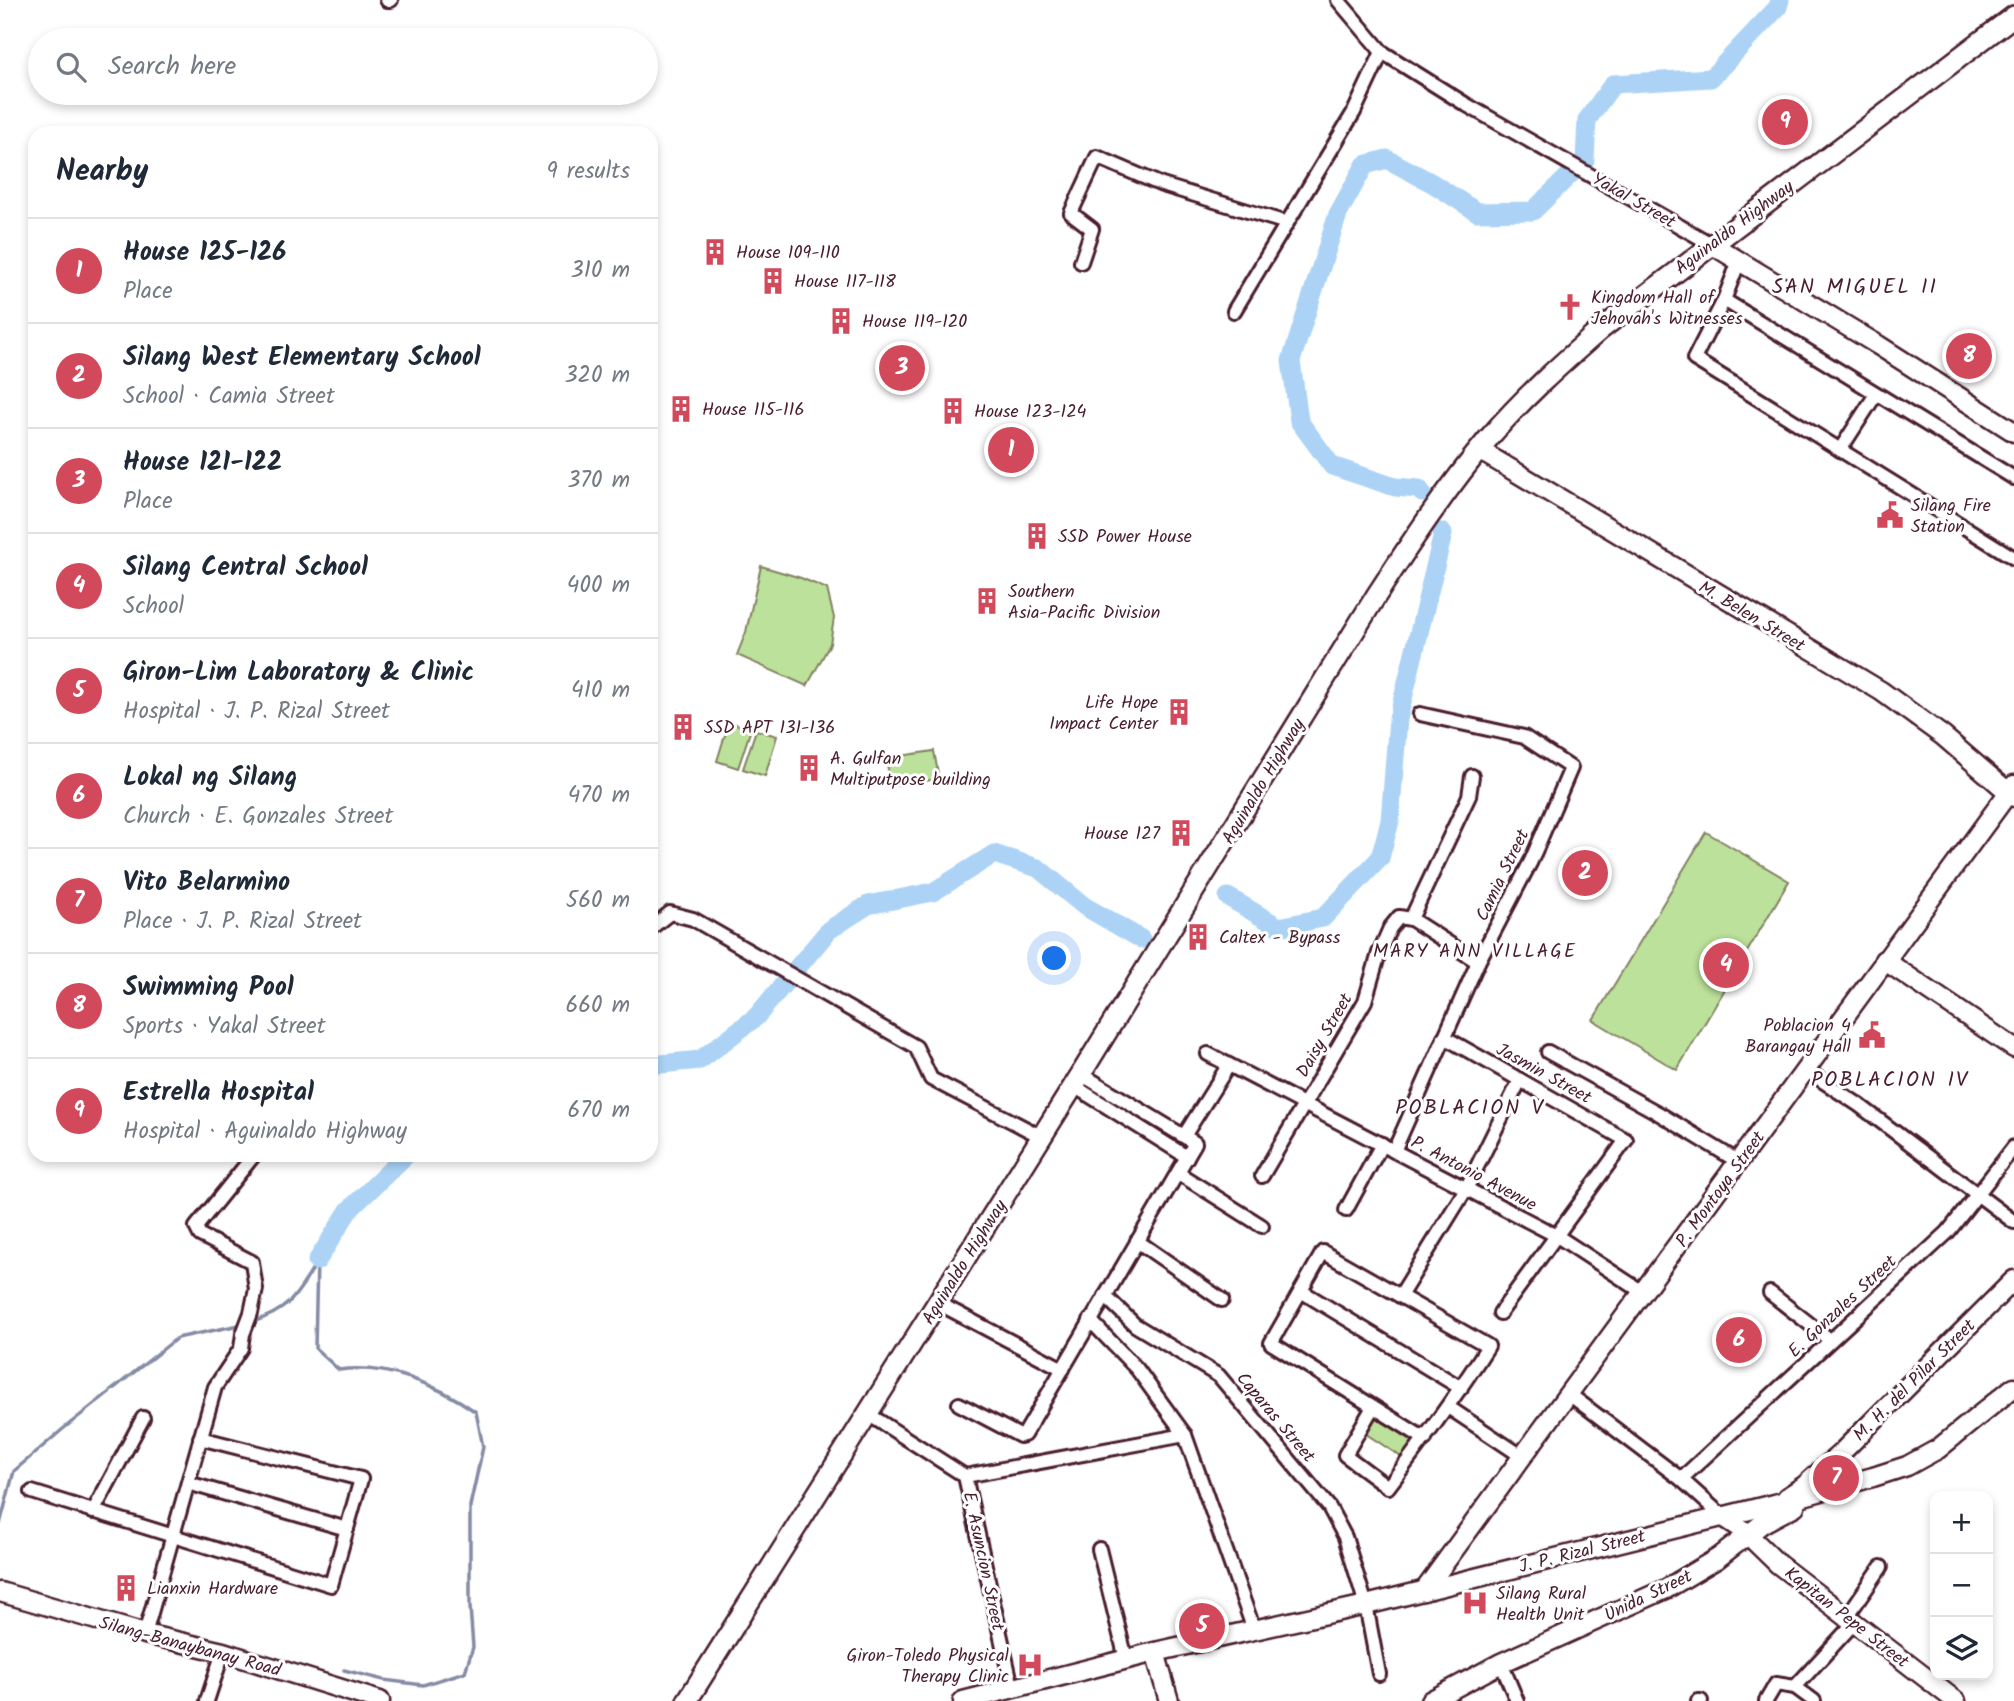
<!DOCTYPE html>
<meta charset="utf-8">
<style>
:root{--surface:#fff;--page:#f2f2f3;--text:#1f2937;--muted:#747a83;--line:#e0e1e3;--accent:#d1495b}
body{margin:0;font-family:Kalam,sans-serif;background:var(--page);color:var(--text)}
.controls{position:absolute;right:21px;bottom:21px;display:grid;overflow:hidden;border-radius:14px;box-shadow:0 4px 10px #0003}
.controls button{width:63px;height:63px;display:grid;place-items:center;padding:0;border:0;border-bottom:2px solid var(--line);background:var(--surface);color:var(--text);font:35px sans-serif}
.you{position:absolute;left:1055px;top:959px;width:24px;height:24px;margin:-18px;border:5px solid #fff;border-radius:50%;background:#1a73e8;box-shadow:0 0 0 10px #1a73e833}
.badge{display:grid;place-items:center;width:46px;height:46px;border-radius:50%;background:var(--accent);color:#fff;font-size:23px;font-weight:700}
.pin{position:absolute;translate:-50% -50%;border:4px solid #fff;box-shadow:0 2px 7px #0006}
.list{margin:0;padding:0;list-style:none}
h2{display:flex;justify-content:space-between;align-items:center;height:91px;margin:0;padding:0 28px;font-size:30px}
h2 small{font-size:23px;font-weight:400;color:var(--muted)}
.list li{display:grid;grid-template-columns:46px 1fr auto;gap:21px;align-items:center;box-sizing:border-box;height:105px;padding:0 28px;border-top:2px solid var(--line)}
.list b{display:block;font-size:26px;white-space:nowrap}
.list p{margin:0;font-size:23px;white-space:nowrap;color:var(--muted)}
.list em{font-size:23px;font-style:normal;color:var(--muted)}
.icon{flex:none;width:38px;height:38px;fill:none;stroke:currentColor;stroke-width:2;stroke-linecap:round;stroke-linejoin:round}
.map{position:relative;flex:none;width:2014px;height:1701px;overflow:hidden}
.search{position:absolute;background:var(--surface);box-shadow:0 4px 10px #0003;left:28px;top:28px;width:630px;height:77px;display:flex;align-items:center;gap:18px;box-sizing:border-box;padding:0 24px;border-radius:38px;color:var(--muted);font-size:26px}
.panel{position:absolute;background:var(--surface);box-shadow:0 4px 10px #0003;left:28px;top:126px;width:630px;height:1036px;border-radius:21px}
.map>svg:first-child{display:block}
.green{fill:#bce19b;stroke:#838063;stroke-width:2}
.water{fill:#acd3f6;stroke:#858ba5;stroke-width:2}
.lines{fill:none;stroke-linecap:round;stroke-linejoin:round}
.stream{stroke:#858ba5;stroke-width:3.5}
.river{stroke:#acd3f6;stroke-width:19}
.street-casing{stroke:#4a1f2b;stroke-width:18}
.secondary-casing{stroke:#4a1f2b;stroke-width:23}
.primary-casing{stroke:#4a1f2b;stroke-width:24}
.street{stroke:#fff;stroke-width:12}
.secondary{stroke:#fff;stroke-width:18}
.primary{stroke:#fff;stroke-width:19}
.labels{text-anchor:middle;stroke-width:6;stroke-linejoin:round;paint-order:stroke}
.street-label{font-size:18px;fill:#4a1f2b;stroke:#fff}
.poi-label{font-size:18px;fill:#4a1f2b;stroke:#fff;text-anchor:start}
.neighbourhood-label{font-size:19px;letter-spacing:2px;fill:#4a1f2b;stroke:#fff}
.quarter-label{font-size:21px;letter-spacing:2px;fill:#4a1f2b;stroke:#fff}
</style>
<div class="map">
<svg width="2014" height="1701" viewBox="0 0 2014 1701">
<rect width="100%" height="100%" fill="#fff"/>
<filter id="ink" filterUnits="userSpaceOnUse"><feTurbulence type="fractalNoise" baseFrequency=".0143" numOctaves="2"/><feDisplacementMap in="SourceGraphic" scale="14" xChannelSelector="R" yChannelSelector="G"/><feConvolveMatrix kernelMatrix="1 2 1 2 8 2 1 2 1" color-interpolation-filters="sRGB"/></filter>
<g filter="url(#ink)">
<g class="green">
<polygon points="761,566 801,578 827,589 834,618 830,644 807,686 737,655 746,632"/>
<polygon points="729,722 751,729 738,768 717,761"/>
<polygon points="756,730 777,736 765,776 743,769"/>
<polygon points="934,751 939,779 891,786 886,758"/>
<polygon points="1706,832 1789,881 1677,1070 1593,1020"/>
<polygon points="1375,1414 1415,1440 1403,1458 1363,1432"/>
</g>
<path class="water" d="M1970,346l9,3 1,4 4,-3 5,2 2,7 -7,4 -4,-2 -2,-5 -5,3 -4,7 -10,-2c-1,-7 4,-14 11,-18z"/>
<g class="lines">
<g class="stream">
<path d="M317,1261l-2,87 24,22c47,-7 99,15 137,42l7,35 -13,59v101l3,40 -8,25 -42,13 -39,-5 -40,-10"/>
<path d="M252,1322c37,-11 45,-27 64,-58"/>
<polyline points="0,1524 14,1471 63,1429 177,1338 244,1324"/>
</g>
<g class="river">
<polyline points="1422,493 1419,489 1395,487 1332,466 1299,421 1291,361 1338,214 1365,165 1387,159 1432,183 1477,212 1533,211 1585,160 1587,120 1613,84 1711,78 1778,7 1780,0"/>
<polyline points="1228,897 1279,927 1323,918 1380,858 1390,821 1398,719 1443,534 1442,532"/>
<polyline points="651,1065 700,1060 756,1017 829,930 868,905 933,892 994,854 1038,868 1084,906 1141,939"/>
<polyline points="317,1261 349,1210 406,1155"/>
</g>
<defs>
<g id="street">
<polyline points="387,0 391,0"/>
<polyline points="1338,0 1382,52 1465,104 1711,244"/>
<polyline points="1739,261 1724,300 1694,359 2014,558"/>
<polyline points="1081,262 1092,229 1071,213 1097,157 1162,185 1287,223 1354,112 1382,52"/>
<polyline points="1724,300 2014,478"/>
<polyline points="1234,311 1287,223"/>
<polyline points="1840,450 1876,394"/>
<polyline points="1411,919 1469,796 1472,776"/>
<polyline points="651,928 670,913 693,919 916,1047 931,1079 1042,1137"/>
<polyline points="1444,1037 1626,1140 1500,1313"/>
<polyline points="1548,1052 1658,1113 1739,1162"/>
<polyline points="1208,1054 1557,1236 1644,1293"/>
<polyline points="1806,1070 1859,1105 2014,1222"/>
<polyline points="1074,1086 1187,1157"/>
<polyline points="1184,1136 1228,1066"/>
<polyline points="1394,1151 1478,962 1531,861 1571,768 1524,737 1420,714"/>
<polyline points="1178,1173 1262,1226"/>
<polyline points="1262,1176 1365,1001 1379,953 1390,928 1399,917 1411,919 1478,962"/>
<polyline points="1346,1210 1382,1144"/>
<polyline points="1137,1241 1222,1300"/>
<polyline points="1301,1291 1461,1388"/>
<polyline points="1770,1293 1830,1340"/>
<polyline points="1105,1296 1135,1325 1219,1376 1329,1507 1345,1537 1366,1605 1379,1674"/>
<polyline points="1400,1296 1466,1189 1520,1080"/>
<polyline points="938,1303 1063,1369"/>
<polyline points="1090,1320 1137,1369 1185,1435 1254,1630"/>
<polyline points="1569,1394 1681,1479 1722,1516"/>
<polyline points="959,1404 1020,1436 1024,1435 1195,1143 1081,1074"/>
<path d="M1373,1407l-28,48 43,32c35,-46 69,-92 100,-141l-165,-94 -52,91 154,96"/>
<polyline points="1448,1407 1523,1457"/>
<polyline points="868,1414 965,1476"/>
<polyline points="965,1476 1185,1435"/>
<polyline points="965,1476 1012,1687"/>
<polyline points="1681,1479 1948,1232 2014,1147"/>
<polyline points="188,1483 347,1529"/>
<polyline points="32,1492 331,1585 361,1479 200,1438"/>
<polyline points="93,1512 143,1418"/>
<polyline points="1099,1549 1126,1659"/>
<polyline points="1846,1618 1881,1567"/>
<polyline points="145,1634 215,1387 241,1348 243,1334 251,1313 256,1289 252,1262 200,1235 196,1227 254,1155"/>
<polyline points="1501,1663 1517,1701"/>
<polyline points="1795,1687 1814,1701"/>
<polyline points="207,1701 223,1652"/>
<polyline points="1698,1701 1701,1701"/>
<polyline points="1766,1701 1776,1684 1795,1687 1853,1624"/>
</g>
<g id="secondary">
<polyline points="1711,244 1878,345 2014,432"/>
<polyline points="1479,450 1881,691 1943,736 2014,797"/>
<polyline points="1884,960 2014,1048"/>
<polyline points="1787,1497 1804,1486 1842,1452 2014,1280"/>
<polyline points="1722,1516 1742,1529 1778,1564 1956,1701"/>
<polyline points="1424,1591 2014,785"/>
<polyline points="0,1592 145,1634 223,1652 380,1701"/>
<polyline points="1155,1652 1169,1701"/>
<polyline points="963,1701 1155,1652 1366,1605 1778,1503 1873,1477 1907,1466 1938,1449 2014,1387"/>
<polyline points="1430,1701 1501,1663 1666,1589 1718,1558 1763,1523 1795,1506"/>
</g>
<path id="primary" d="M687,1701l394,-627 295,-478c35,-54 71,-108 112,-157 34,-40 73,-75 112,-109l414,-314"/>
</defs>
<use href="#street" class="street-casing"/>
<use href="#secondary" class="secondary-casing"/>
<use href="#primary" class="primary-casing"/>
<use href="#street" class="street"/>
<use href="#secondary" class="secondary"/>
<use href="#primary" class="primary"/>
</g>
</g>
<defs>
<symbol id="building-bare" viewBox="-9 -9 18 18"><path d="M-4-6H4V6H1V3H-1V6H-4ZM-2.5-4.3h1.7v1.8h-1.7ZM.8-4.3h1.7v1.8H.8ZM-2.5-1h1.7V.8h-1.7ZM.8-1h1.7V.8H.8Z" fill="#d1495b" stroke="#fff" stroke-width="2.5" paint-order="stroke"/></symbol>
<symbol id="church-bare" viewBox="-9 -9 18 18"><path d="M-1.2-6h2.4v3.5h3.3v2.4h-3.3V6h-2.4V-.1h-3.3v-2.4h3.3Z" fill="#d1495b" stroke="#fff" stroke-width="2.5" paint-order="stroke"/></symbol>
<symbol id="civic-bare" viewBox="-9 -9 18 18"><path d="M-.6-6.5H3V-4.5H.6V-3L4-1V1h2V6H-6V1h2V-1L-.6-3ZM-1.2 2.5V6h2.4V2.5Z" fill="#d1495b" stroke="#fff" stroke-width="2.5" paint-order="stroke"/></symbol>
<symbol id="hospital-bare" viewBox="-9 -9 18 18"><path d="M-5-5h3v3.5h4V-5h3V5h-3V1.5h-4V5h-3Z" fill="#d1495b" stroke="#fff" stroke-width="2.5" paint-order="stroke"/></symbol>
</defs>
<g fill-rule="evenodd">
<use href="#building-bare" x="696" y="233" width="38" height="38"/>
<use href="#building-bare" x="754" y="262" width="38" height="38"/>
<use href="#church-bare" x="1551" y="288" width="38" height="38"/>
<use href="#building-bare" x="822" y="302" width="38" height="38"/>
<use href="#building-bare" x="662" y="390" width="38" height="38"/>
<use href="#building-bare" x="934" y="392" width="38" height="38"/>
<use href="#civic-bare" x="1871" y="496" width="38" height="38"/>
<use href="#building-bare" x="1018" y="517" width="38" height="38"/>
<use href="#building-bare" x="968" y="582" width="38" height="38"/>
<use href="#building-bare" x="1160" y="693" width="38" height="38"/>
<use href="#building-bare" x="664" y="708" width="38" height="38"/>
<use href="#building-bare" x="790" y="749" width="38" height="38"/>
<use href="#building-bare" x="1162" y="814" width="38" height="38"/>
<use href="#building-bare" x="1179" y="918" width="38" height="38"/>
<use href="#civic-bare" x="1853" y="1016" width="38" height="38"/>
<use href="#building-bare" x="107" y="1569" width="38" height="38"/>
<use href="#hospital-bare" x="1456" y="1584" width="38" height="38"/>
<use href="#hospital-bare" x="1011" y="1646" width="38" height="38"/>
</g>
<g class="labels">
<g class="street-label">
<text transform="translate(1634 200) rotate(30)" y="6">Yakal Street</text>
<text transform="translate(1734 227) rotate(-37)" y="6">Aguinaldo Highway</text>
<text transform="translate(1752 616) rotate(31)" y="6">M. Belen Street</text>
<text transform="translate(1263 781) rotate(-59)" y="6">Aguinaldo Highway</text>
<text transform="translate(1502 875) rotate(-64)" y="6">Camia Street</text>
<text transform="translate(1324 1035) rotate(-60)" y="6">Daisy Street</text>
<text transform="translate(1544 1073) rotate(29)" y="6">Jasmin Street</text>
<text transform="translate(1474 1173) rotate(28)" y="6">P. Antonio Avenue</text>
<text transform="translate(1720 1189) rotate(-54)" y="6">P. Montoya Street</text>
<text transform="translate(964 1262) rotate(-58)" y="6">Aguinaldo Highway</text>
<text transform="translate(1842 1306) rotate(-43)" y="6">E. Gonzales Street</text>
<text transform="translate(1914 1380) rotate(-45)" y="6">M. H. del Pilar Street</text>
<text transform="translate(1276 1417) rotate(50)" y="6">Caparas Street</text>
<text transform="translate(1582 1551) rotate(-14)" y="6">J. P. Rizal Street</text>
<text transform="translate(984 1561) rotate(78)" y="6">E. Asuncion Street</text>
<text transform="translate(1648 1595) rotate(-26)" y="6">Unida Street</text>
<text transform="translate(1847 1617) rotate(38)" y="6">Kapitan Pepe Street</text>
<text transform="translate(190 1646) rotate(15)" y="6">Silang-Banaybanay Road</text>
</g>
<g class="poi-label">
<text x="736" y="258">House 109-110</text>
<text x="794" y="287">House 117-118</text>
<text x="1591" y="303">Kingdom Hall of<tspan x="1591" dy="21">Jehovah's Witnesses</tspan></text>
<text x="862" y="327">House 119-120</text>
<text x="702" y="415">House 115-116</text>
<text x="974" y="417">House 123-124</text>
<text x="1911" y="511">Silang Fire<tspan x="1911" dy="21">Station</tspan></text>
<text x="1058" y="542">SSD Power House</text>
<text x="1008" y="597">Southern<tspan x="1008" dy="21">Asia-Pacific Division</tspan></text>
<text x="1158" y="708" text-anchor="end">Life Hope<tspan x="1158" dy="21">Impact Center</tspan></text>
<text x="704" y="733">SSD APT 131-136</text>
<text x="830" y="764">A. Gulfan<tspan x="830" dy="21">Multiputpose building</tspan></text>
<text x="1160" y="839" text-anchor="end">House 127</text>
<text x="1219" y="943">Caltex - Bypass</text>
<text x="1851" y="1031" text-anchor="end">Poblacion 4<tspan x="1851" dy="21">Barangay Hall</tspan></text>
<text x="147" y="1594">Lianxin Hardware</text>
<text x="1496" y="1599">Silang Rural<tspan x="1496" dy="21">Health Unit</tspan></text>
<text x="1009" y="1661" text-anchor="end">Giron-Toledo Physical<tspan x="1009" dy="21">Therapy Clinic</tspan></text>
</g>
<g class="neighbourhood-label">
<text x="1475" y="957">MARY ANN VILLAGE</text>
</g>
<g class="quarter-label">
<text x="1855" y="293">SAN MIGUEL II</text>
<text x="1890" y="1086">POBLACION IV</text>
<text x="1470" y="1114">POBLACION V</text>
</g>
</g>
</svg>
<div class="controls">
<button>+</button>
<button>−</button>
<button><svg class="icon" aria-label="layers" viewBox="0 0 24 24"><path d="M12 4l9 5-9 5-9-5zM3 14l9 5 9-5"/></svg></button>
</div>
<div class="you"></div>
<div class="pin badge" style="left:1011px;top:450px">1</div>
<div class="pin badge" style="left:1585px;top:873px">2</div>
<div class="pin badge" style="left:902px;top:368px">3</div>
<div class="pin badge" style="left:1726px;top:965px">4</div>
<div class="pin badge" style="left:1202px;top:1626px">5</div>
<div class="pin badge" style="left:1739px;top:1340px">6</div>
<div class="pin badge" style="left:1836px;top:1478px">7</div>
<div class="pin badge" style="left:1969px;top:356px">8</div>
<div class="pin badge" style="left:1785px;top:122px">9</div>
<div class="search"><svg class="icon" aria-label="search" viewBox="0 0 24 24"><circle cx="10" cy="10" r="6"/><path d="M15 15l6 6"/></svg>Search here</div>
<section class="panel">
<h2>Nearby<small>9 results</small></h2>
<ul class="list">
<li><span class="badge">1</span><div><b>House 125-126</b><p>Place</p></div><em>310 m</em></li>
<li><span class="badge">2</span><div><b>Silang West Elementary School</b><p>School · Camia Street</p></div><em>320 m</em></li>
<li><span class="badge">3</span><div><b>House 121-122</b><p>Place</p></div><em>370 m</em></li>
<li><span class="badge">4</span><div><b>Silang Central School</b><p>School</p></div><em>400 m</em></li>
<li><span class="badge">5</span><div><b>Giron-Lim Laboratory &amp; Clinic</b><p>Hospital · J. P. Rizal Street</p></div><em>410 m</em></li>
<li><span class="badge">6</span><div><b>Lokal ng Silang</b><p>Church · E. Gonzales Street</p></div><em>470 m</em></li>
<li><span class="badge">7</span><div><b>Vito Belarmino</b><p>Place · J. P. Rizal Street</p></div><em>560 m</em></li>
<li><span class="badge">8</span><div><b>Swimming Pool</b><p>Sports · Yakal Street</p></div><em>660 m</em></li>
<li><span class="badge">9</span><div><b>Estrella Hospital</b><p>Hospital · Aguinaldo Highway</p></div><em>670 m</em></li>
</ul>
</section>
</div>
